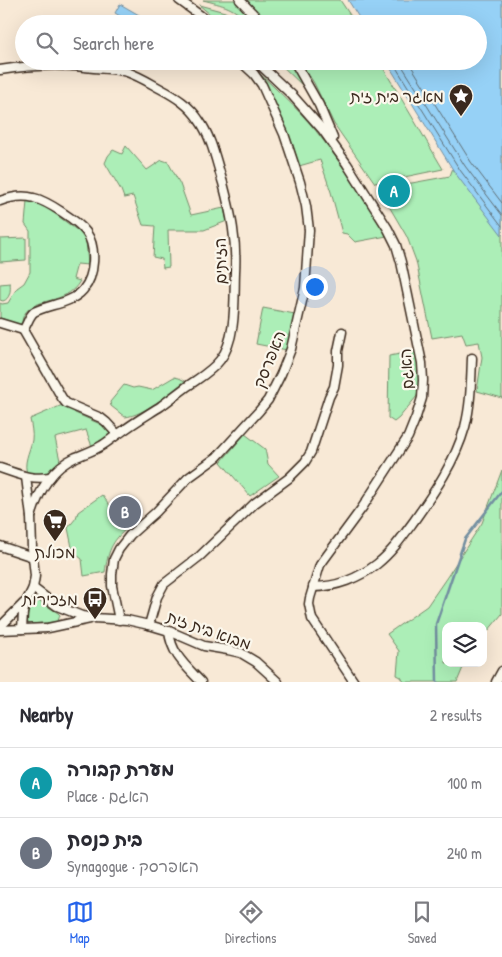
<!DOCTYPE html>
<meta charset="utf-8">
<style>
:root{--surface:#fff;--page:#f7f7f7;--text:#2b2b33;--muted:#7c7c81;--line:#e1e1e2;--accent:#2563eb}
body{margin:0;font-family:"Patrick Hand","Playpen Sans Hebrew",sans-serif;background:var(--page);color:var(--text)}
.controls{position:absolute;right:15px;bottom:15px;display:grid;overflow:hidden;border-radius:10px;box-shadow:0 5px 20px #0002}
.controls button{width:45px;height:45px;display:grid;place-items:center;padding:0;border:0;border-bottom:1px solid var(--line);background:var(--surface);color:var(--text);font:25px sans-serif}
.you{position:absolute;left:314px;top:286px;width:18px;height:18px;margin:-12px;border:4px solid #fff;border-radius:50%;background:#1a73e8;box-shadow:0 0 0 8px #1a73e833}
.badge{display:grid;place-items:center;width:32px;height:32px;border-radius:50%;background:var(--accent);color:#fff;font-size:16px;font-weight:700}
.pin{position:absolute;translate:-50% -50%;border:2px solid #fff;box-shadow:0 1px 5px #0006}
.list{margin:0;padding:0;list-style:none}
h2{display:flex;justify-content:space-between;align-items:center;height:65px;margin:0;padding:0 20px;font-size:21px}
h2 small{font-size:16px;font-weight:400;color:var(--muted)}
.list li{display:grid;grid-template-columns:32px 1fr auto;gap:15px;align-items:center;box-sizing:border-box;height:70px;padding:0 20px;border-top:1px solid var(--line)}
.list b{display:block;font-size:19px;white-space:nowrap}
.list p{margin:0;font-size:16px;white-space:nowrap;color:var(--muted)}
.list em{font-size:16px;font-style:normal;color:var(--muted)}
.icon{flex:none;width:28px;height:28px;fill:none;stroke:currentColor;stroke-width:2;stroke-linecap:round;stroke-linejoin:round}
.map{position:relative;flex:none;width:502px;height:682px;overflow:hidden}
.search{position:absolute;background:var(--surface);box-shadow:0 5px 20px #0002;left:15px;right:15px;top:15px;height:55px;display:flex;align-items:center;gap:12px;box-sizing:border-box;padding:0 18px;border-radius:28px;color:var(--muted);font-size:19px}
.sheet{height:205px;background:var(--surface)}
nav{display:flex;justify-content:space-around;align-items:center;box-sizing:border-box;height:70px;border-top:1px solid var(--line);background:var(--surface);font-size:14px;color:var(--muted)}
nav a{display:grid;justify-items:center;gap:2px}
nav .on{color:var(--accent)}
.map>svg:first-child{display:block}
.green{fill:#aceeb7;stroke:#748c6a}
.water{fill:#96d1f6;stroke:#728ea0}
.lines{fill:none;stroke-linecap:round;stroke-linejoin:round}
.shore{stroke:#5f6d74;stroke-width:1}
.stream{stroke:#728ea0;stroke-width:2.5}
.minor-casing{stroke:#3b2a1e;stroke-width:11}
.minor{stroke:#fbf7ec;stroke-width:8}
.labels{text-anchor:middle;stroke-width:4.5;stroke-linejoin:round;paint-order:stroke}
.poi-label{font-size:16px;fill:#3b2a1e;stroke:#fbf7ec;text-anchor:end}
.street-label{font-size:16px;fill:#3b2a1e;stroke:#fbf7ec}
</style>
<div class="map">
<svg width="502" height="682" viewBox="0 0 502 682">
<rect width="100%" height="100%" fill="#f8e9d6"/>
<filter id="ink" filterUnits="userSpaceOnUse"><feTurbulence type="fractalNoise" baseFrequency=".02" numOctaves="2"/><feDisplacementMap in="SourceGraphic" scale="10" xChannelSelector="R" yChannelSelector="G"/><feConvolveMatrix kernelMatrix="1 2 1 2 8 2 1 2 1" color-interpolation-filters="sRGB"/></filter>
<g filter="url(#ink)">
<g class="green">
<path d="M203,0h32l23,24h-10c-12,-17 -26,-19 -45,-24z"/>
<polygon points="245,0 340,0 356,24 269,24"/>
<polygon points="502,0 502,398 477,391 482,357 479,342 466,344 462,333 432,338 416,261 407,237 379,189 450,176 484,82 478,24"/>
<polygon points="199,5 225,12 242,24 222,24"/>
<polygon points="277,61 289,61 306,89"/>
<polygon points="300,61 379,61 443,169 375,183 334,124 314,83"/>
<path d="M256,70c24,23 48,44 67,70 24,30 43,64 64,96l-32,6 -8,-8 -5,-1 -11,-41 -11,-32 -21,6c-3,-11 -6,-21 -10,-31 -9,-23 -21,-44 -33,-65z"/>
<polygon points="126,146 147,170 162,160 168,162 180,184 191,215 224,208 227,221 204,230 168,230 169,267 163,268 162,259 153,257 155,226 143,225 133,196 124,198 121,190 105,163 108,156 113,150 122,154"/>
<path d="M27,201l9,2 10,4 36,27 4,7 2,24 -11,-1 -4,15 7,2c-14,25 -46,15 -56,34 -2,3 -2,7 -2,11l-22,-8v-15l2,1 6,-1 9,-15 7,-5 6,-11v-41l-5,-7z"/>
<polygon points="26,238 26,260 0,262 0,239"/>
<path d="M10,283c1,7 0,16 -7,18l-3,-1v-16z"/>
<polygon points="263,308 295,314 287,350 256,344"/>
<polygon points="417,351 419,371 419,388 417,396 399,418 394,422 388,418 389,356"/>
<path d="M174,377l5,1 6,3c-16,12 -40,34 -60,36l-14,-11 -1,-4 14,-17 9,3 5,-1 14,3z"/>
<path d="M67,403l8,10 32,14 3,4 -1,9 -15,12 -8,-22 -31,8 6,27 -23,12 -10,-1c-6,-13 2,-24 4,-36 1,-7 -1,-15 -2,-21z"/>
<polygon points="245,434 265,449 268,464 279,476 250,496 221,462"/>
<polygon points="502,470 502,614 483,637 483,626 446,626 446,663 465,663 457,682 404,682 401,677 397,675 399,651 387,634 427,606 447,577 482,523"/>
<path d="M102,495l25,33c-16,14 -19,24 -22,44l-21,4 -2,-17 -9,-7 -5,-24 8,-10 2,-6z"/>
<polygon points="37,601 41,602 58,613 60,615 58,621 54,622 30,624 28,623 27,619 30,604"/>
</g>
<g class="water">
<polygon points="348,0 502,0 502,235 455,173 386,61 478,61 478,24 363,24"/>
<polygon points="120,4 146,19 143,24 133,24 115,13"/>
</g>
<g class="lines">
<g class="shore">
<polyline points="392,61 460,170 502,226"/>
<polyline points="399,61 465,166 502,215"/>
<polyline points="408,61 471,162 502,203"/>
</g>
<polyline class="stream" points="437,682 436,624 465,539 502,491"/>
<defs>
<g id="minor">
<polyline points="179,0 212,24"/>
<polyline points="240,0 263,24"/>
<polyline points="256,61 292,95 322,129 347,164 388,229 396,245 401,262 422,363 423,380 422,398 416,417 408,437 362,508 320,565 310,598 309,604 312,619 354,682"/>
<polyline points="294,61 319,105 333,138"/>
<path d="M0,70c32,-5 62,-6 94,-2 11,1 23,1 33,4 12,4 23,11 34,17 15,8 28,16 38,31 13,18 17,41 24,63 8,30 14,58 12,89 -1,26 2,67 -15,88 -9,12 -23,19 -35,28 -8,6 -16,12 -24,18 -14,9 -28,17 -41,27 -7,4 -12,9 -19,13 -8,5 -18,8 -27,12 -24,11 -36,35 -43,59"/>
<path d="M0,201c11,-4 23,-6 34,-3 13,3 44,23 52,34 11,15 9,44 -3,58 -12,14 -34,14 -49,22 -6,5 -6,12 -11,18l-23,-7"/>
<polyline points="23,330 62,398 66,403 101,418 106,422 117,434"/>
<path d="M0,468c19,6 29,12 50,9"/>
<polyline points="0,546 33,557"/>
<path d="M313,587c23,0 46,-9 64,-23 15,-12 26,-28 37,-43 21,-30 41,-59 51,-94 6,-23 6,-46 7,-69"/>
<polyline points="33,588 57,606 82,616 94,618 127,620 149,625 169,631 204,646 228,650 241,653 256,662 278,682"/>
<polyline points="119,620 112,586 112,574 114,559 119,549 130,535 156,512 188,478 217,457 259,411 268,400 281,374 291,349 305,288 309,230 306,206 300,182 284,134 262,85 254,74 240,61"/>
<polyline points="149,625 157,597 164,584 200,556 255,503 289,478 305,462 311,452 329,397 334,387 338,365 338,351 342,332"/>
<polyline points="0,627 24,603"/>
<polyline points="22,629 23,613 26,602 33,588 35,576 32,548 31,517 26,477"/>
<polyline points="0,630 48,628 90,619"/>
<path d="M169,631c2,23 17,35 32,51"/>
<polyline points="496,682 502,671"/>
</g>
</defs>
<use href="#minor" class="minor-casing"/>
<use href="#minor" class="minor"/>
</g>
</g>
<defs>
<symbol id="sight-pin" viewBox="-11 -11 22 30"><path d="M0 17L-7.5 6A9.5 9.5 0 1 1 7.5 6Z" fill="#3b2a1e" stroke="#fbf7ec"/><path d="M0-6L1.8-2.2L6-1.7L2.9 1.2L3.7 5.4L0 3.3L-3.7 5.4L-2.9 1.2L-6-1.7L-1.8-2.2Z" fill="#fff"/></symbol>
<symbol id="supermarket-pin" viewBox="-11 -11 22 30"><path d="M0 17L-7.5 6A9.5 9.5 0 1 1 7.5 6Z" fill="#3b2a1e" stroke="#fbf7ec"/><path d="M-6-5.5h2.5l.6 2H6L4.5 2H-2.5L-4.4-4H-6ZM-1.5 3.2a1.3 1.3 0 1 0 .1 0ZM3 3.2a1.3 1.3 0 1 0 .1 0Z" fill="#fff"/></symbol>
<symbol id="bus-pin" viewBox="-11 -11 22 30"><path d="M0 17L-7.5 6A9.5 9.5 0 1 1 7.5 6Z" fill="#3b2a1e" stroke="#fbf7ec"/><path d="M-5-6H5V4H4V6H2V4H-2V6H-4V4H-5ZM-3.5-4V0h7V-4ZM-3.5 1.2v1.5H-2V1.2ZM2 1.2v1.5H3.5V1.2Z" fill="#fff"/></symbol>
</defs>
<g fill-rule="evenodd">
<use href="#sight-pin" x="447" y="82" width="28" height="38"/>
<use href="#supermarket-pin" x="41" y="507" width="28" height="38"/>
<use href="#bus-pin" x="81" y="585" width="28" height="38"/>
</g>
<g class="labels">
<g class="poi-label">
<text x="444" y="102">מאגר בית זית</text>
<text x="55" y="558" text-anchor="middle">מכולת</text>
<text x="78" y="605">מזכירות</text>
</g>
<g class="street-label">
<text transform="translate(220 261) rotate(-91)" y="6">הזיתים</text>
<text transform="translate(269 359) rotate(-68)" y="6">האפרסק</text>
<text transform="translate(406 369) rotate(-94)" y="6">האגם</text>
<text transform="translate(209 630) rotate(19)" y="6">מבוא בית זית</text>
</g>
</g>
</svg>
<div class="controls">
<button><svg class="icon" aria-label="layers" viewBox="0 0 24 24"><path d="M12 4l9 5-9 5-9-5zM3 14l9 5 9-5"/></svg></button>
</div>
<div class="you"></div>
<div class="pin badge" style="left:394px;top:191px;background:#0f9aa8">A</div>
<div class="pin badge" style="left:125px;top:512px;background:#6b7280">B</div>
<div class="search"><svg class="icon" aria-label="search" viewBox="0 0 24 24"><circle cx="10" cy="10" r="6"/><path d="M15 15l6 6"/></svg>Search here</div>
</div>
<section class="sheet">
<h2>Nearby<small>2 results</small></h2>
<ul class="list">
<li><span class="badge" style="background:#0f9aa8">A</span><div><b>מערת קבורה</b><p>Place · האגם</p></div><em>100 m</em></li>
<li><span class="badge" style="background:#6b7280">B</span><div><b>בית כנסת</b><p>Synagogue · האפרסק</p></div><em>240 m</em></li>
</ul>
</section>
<nav>
<a class="on"><svg class="icon" aria-label="map" viewBox="0 0 24 24"><path d="M3 6l6-2 6 2 6-2v14l-6 2-6-2-6 2zM9 4v14M15 6v14"/></svg>Map</a>
<a><svg class="icon" aria-label="directions" viewBox="0 0 24 24"><path d="M12 3l9 9-9 9-9-9zM9 14v-3h6M13 9l2 2-2 2"/></svg>Directions</a>
<a><svg class="icon" aria-label="saved" viewBox="0 0 24 24"><path d="M7 4h10v16l-5-4-5 4z"/></svg>Saved</a>
</nav>
